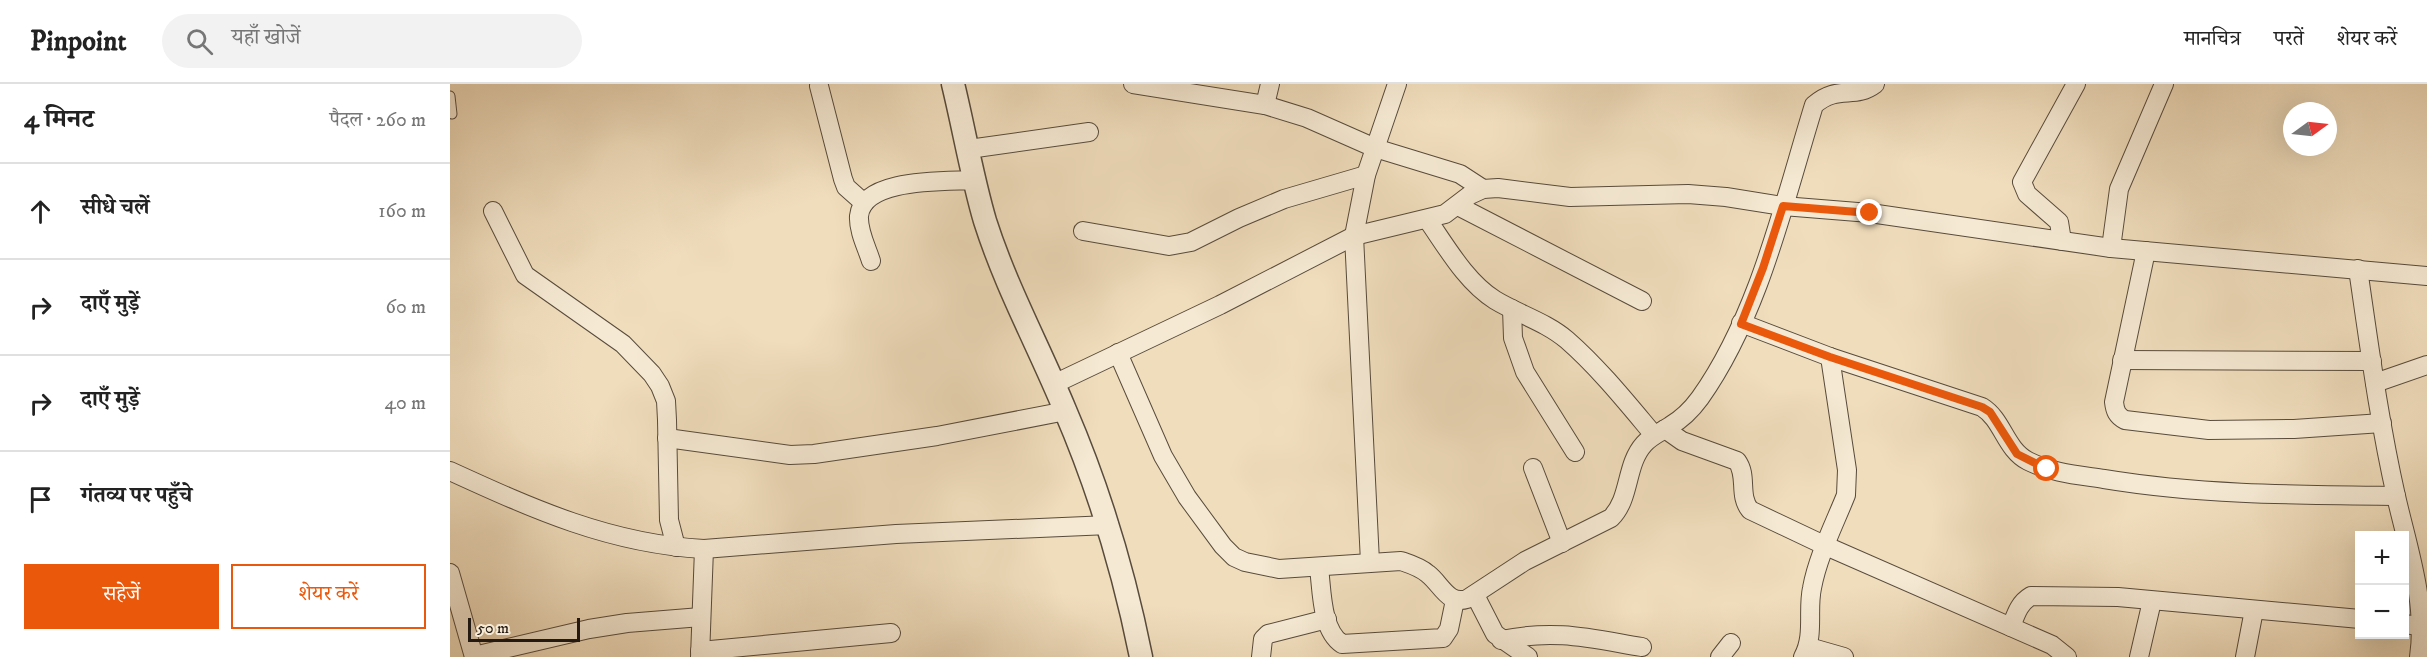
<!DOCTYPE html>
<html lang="hi">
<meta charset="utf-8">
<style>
:root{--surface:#fff;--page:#f2f2f2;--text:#222;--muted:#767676;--line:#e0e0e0;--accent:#ea580c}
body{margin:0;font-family:"IM FELL DW Pica","Noto Serif Devanagari",serif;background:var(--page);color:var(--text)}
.controls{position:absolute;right:18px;bottom:18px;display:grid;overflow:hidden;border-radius:0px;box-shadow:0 6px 24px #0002}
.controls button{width:54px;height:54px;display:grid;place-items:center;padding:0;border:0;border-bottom:2px solid var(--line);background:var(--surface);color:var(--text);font:30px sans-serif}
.compass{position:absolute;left:1833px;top:18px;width:54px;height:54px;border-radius:50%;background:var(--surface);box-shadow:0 6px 24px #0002;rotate:75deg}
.scale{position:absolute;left:18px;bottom:15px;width:112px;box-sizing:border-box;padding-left:6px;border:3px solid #251a12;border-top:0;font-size:16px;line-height:21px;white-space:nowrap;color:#251a12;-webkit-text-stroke:4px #f5e9d3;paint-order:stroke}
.stop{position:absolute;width:18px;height:18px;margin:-14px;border:4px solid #ea580c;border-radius:50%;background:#fff}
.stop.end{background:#ea580c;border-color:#fff;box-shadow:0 2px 6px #0008}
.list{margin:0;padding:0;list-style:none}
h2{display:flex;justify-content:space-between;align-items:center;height:78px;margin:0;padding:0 24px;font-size:26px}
h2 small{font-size:20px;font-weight:400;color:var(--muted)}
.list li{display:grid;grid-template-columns:39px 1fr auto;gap:18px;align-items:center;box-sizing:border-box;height:96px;padding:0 24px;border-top:2px solid var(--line)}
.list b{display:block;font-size:22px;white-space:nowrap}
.list em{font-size:20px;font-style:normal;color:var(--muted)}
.actions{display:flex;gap:12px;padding:18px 24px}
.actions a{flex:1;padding:14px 0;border:2px solid var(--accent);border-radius:0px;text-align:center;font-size:21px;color:var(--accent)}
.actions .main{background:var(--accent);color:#fff}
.icon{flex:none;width:33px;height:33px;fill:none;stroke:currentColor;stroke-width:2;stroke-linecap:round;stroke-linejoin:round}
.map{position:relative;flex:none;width:1977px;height:573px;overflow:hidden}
header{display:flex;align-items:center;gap:36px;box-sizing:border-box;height:84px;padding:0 30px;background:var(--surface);border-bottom:2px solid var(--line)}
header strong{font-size:28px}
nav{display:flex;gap:33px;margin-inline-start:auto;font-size:21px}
.search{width:420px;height:54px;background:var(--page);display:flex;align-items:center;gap:15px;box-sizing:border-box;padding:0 21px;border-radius:33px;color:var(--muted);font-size:22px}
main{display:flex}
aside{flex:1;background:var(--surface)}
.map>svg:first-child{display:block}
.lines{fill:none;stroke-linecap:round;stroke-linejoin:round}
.service-casing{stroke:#584b3c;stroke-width:11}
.minor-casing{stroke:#584b3c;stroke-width:20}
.tertiary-casing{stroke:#584b3c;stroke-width:25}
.service{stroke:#f5e9d3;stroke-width:9}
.minor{stroke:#f5e9d3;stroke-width:18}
.tertiary{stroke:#f5e9d3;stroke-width:22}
.route{stroke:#ea580c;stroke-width:8}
</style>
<header>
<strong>Pinpoint</strong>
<div class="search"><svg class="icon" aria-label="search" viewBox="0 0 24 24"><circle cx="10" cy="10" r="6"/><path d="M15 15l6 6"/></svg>यहाँ खोजें</div>
<nav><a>मानचित्र</a><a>परतें</a><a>शेयर करें</a></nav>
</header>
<main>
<aside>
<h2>4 मिनट<small>पैदल · 260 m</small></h2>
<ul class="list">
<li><svg class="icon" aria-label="ahead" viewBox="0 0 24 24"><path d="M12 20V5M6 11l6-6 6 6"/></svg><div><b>सीधे चलें</b></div><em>160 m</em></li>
<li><svg class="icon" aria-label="right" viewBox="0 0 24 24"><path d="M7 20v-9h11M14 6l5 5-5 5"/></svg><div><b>दाएँ मुड़ें</b></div><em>60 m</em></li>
<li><svg class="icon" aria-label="right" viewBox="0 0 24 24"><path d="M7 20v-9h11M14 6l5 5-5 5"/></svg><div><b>दाएँ मुड़ें</b></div><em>40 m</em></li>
<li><svg class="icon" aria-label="arrive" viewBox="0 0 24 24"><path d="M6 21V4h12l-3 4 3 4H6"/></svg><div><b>गंतव्य पर पहुँचे</b></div></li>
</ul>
<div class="actions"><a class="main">सहेजें</a><a>शेयर करें</a></div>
</aside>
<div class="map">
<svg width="1977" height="573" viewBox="0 0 1977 573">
<rect width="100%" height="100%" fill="#f0ddbc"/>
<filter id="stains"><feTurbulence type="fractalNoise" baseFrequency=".00333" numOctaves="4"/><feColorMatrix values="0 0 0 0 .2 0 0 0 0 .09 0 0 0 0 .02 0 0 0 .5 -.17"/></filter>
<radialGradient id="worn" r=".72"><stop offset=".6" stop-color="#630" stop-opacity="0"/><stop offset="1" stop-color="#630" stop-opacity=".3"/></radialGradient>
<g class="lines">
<defs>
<polyline id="service" points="0,12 2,30"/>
<g id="minor">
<polyline points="683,0 815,21 857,34 925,64 1010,90 1033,105"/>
<polyline points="369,2 393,95 396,103 414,119"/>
<polyline points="815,21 820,0"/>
<polyline points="519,65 639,48"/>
<polyline points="1008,122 1192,217"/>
<polyline points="43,127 75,191 173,260 202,290 210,302 216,317 217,336 219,436 226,463"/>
<path d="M977,135c19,27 39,63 68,81 23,14 51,22 72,40 32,28 60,63 87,95"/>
<polyline points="633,147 719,162 741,158 789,134 834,115 916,91"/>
<polyline points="1612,157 1609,138 1577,110 1572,98 1626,0"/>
<polyline points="1661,164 1669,105 1714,0"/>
<path d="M1696,167l-32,151c1,9 3,14 11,18l84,10 85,-1 88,-6"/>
<path d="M421,177c-4,-13 -13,-30 -12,-45 4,-39 88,-34 117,-36"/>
<path d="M1908,185c11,75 21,152 38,227 12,53 31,106 23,161"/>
<polyline points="1062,225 1063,254 1075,288 1125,368"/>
<path d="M1291,239l89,34 152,50c21,13 23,42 46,54 24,12 50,14 76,18 97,16 194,16 292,17"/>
<path d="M668,269l45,103 24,41 36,49 11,11 11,5 34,7 122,-8c9,3 19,6 27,13 13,10 20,31 39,25l58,-38 86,-43c20,-20 14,-53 33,-74 7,-8 17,-12 26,-18 12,-7 22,-17 30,-28 59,-83 84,-196 114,-293 24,-21 40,-5 61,-21"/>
<polyline points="1672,276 1922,277"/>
<polyline points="1925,299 1977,281"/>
<polyline points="604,300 770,221 904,152 995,130 1020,111 1033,105 1048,104 1120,113 1238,110 1276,113 1333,122 1420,129 1661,164 1977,192"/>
<path d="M1215,345l17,12 55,20c11,15 1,34 13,49l76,36 226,99 15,12"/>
<polyline points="217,354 340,371 364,370 487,352 616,327"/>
<polyline points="1083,384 1112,459"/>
<path d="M0,387c83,38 160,73 254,78l192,-15 213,-9"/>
<polyline points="920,478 904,152 916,91 947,0"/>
<path d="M869,484c3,22 2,62 23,76l101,-6 6,-9 6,-29"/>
<polyline points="0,489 24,573"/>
<polyline points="1025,511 1045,550 1078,573"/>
<polyline points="1954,540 1977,543"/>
<path d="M1561,543c5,-13 8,-24 20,-31l87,1 242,22"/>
<path d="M1051,556c55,-11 87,-2 141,7"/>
<polyline points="1359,563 1394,573"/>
<polyline points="250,567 441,549"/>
<polyline points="24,572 139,545 177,539 251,533"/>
<polyline points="250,573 254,465"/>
<polyline points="811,573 813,555 818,550 877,535"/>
<polyline points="1270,573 1281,559"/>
<path d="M1353,573c12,-22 4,-46 9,-69 6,-32 22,-63 34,-93l1,-25 -17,-113"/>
<polyline points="1689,573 1702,517"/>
<polyline points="1795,573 1804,526"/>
</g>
<path id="tertiary" d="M503,0c11,45 19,93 32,137 21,66 54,126 80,189 34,79 59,162 76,247"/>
</defs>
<use href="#service" class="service-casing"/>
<use href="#minor" class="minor-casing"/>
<use href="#tertiary" class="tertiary-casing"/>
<use href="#service" class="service"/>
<use href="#minor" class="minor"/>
<use href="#tertiary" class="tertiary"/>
</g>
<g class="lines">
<polyline class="route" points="1420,129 1333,122 1313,184 1291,240 1380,273 1532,323 1540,328 1567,370 1597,385"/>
</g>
<rect width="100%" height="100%" filter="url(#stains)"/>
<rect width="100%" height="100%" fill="url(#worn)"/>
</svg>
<div class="controls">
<button>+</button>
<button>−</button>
</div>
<svg class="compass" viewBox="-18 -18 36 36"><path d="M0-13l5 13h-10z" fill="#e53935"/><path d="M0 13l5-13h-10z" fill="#767676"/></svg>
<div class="scale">50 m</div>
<div class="stop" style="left:1597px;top:385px"></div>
<div class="stop end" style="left:1420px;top:129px"></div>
</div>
</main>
